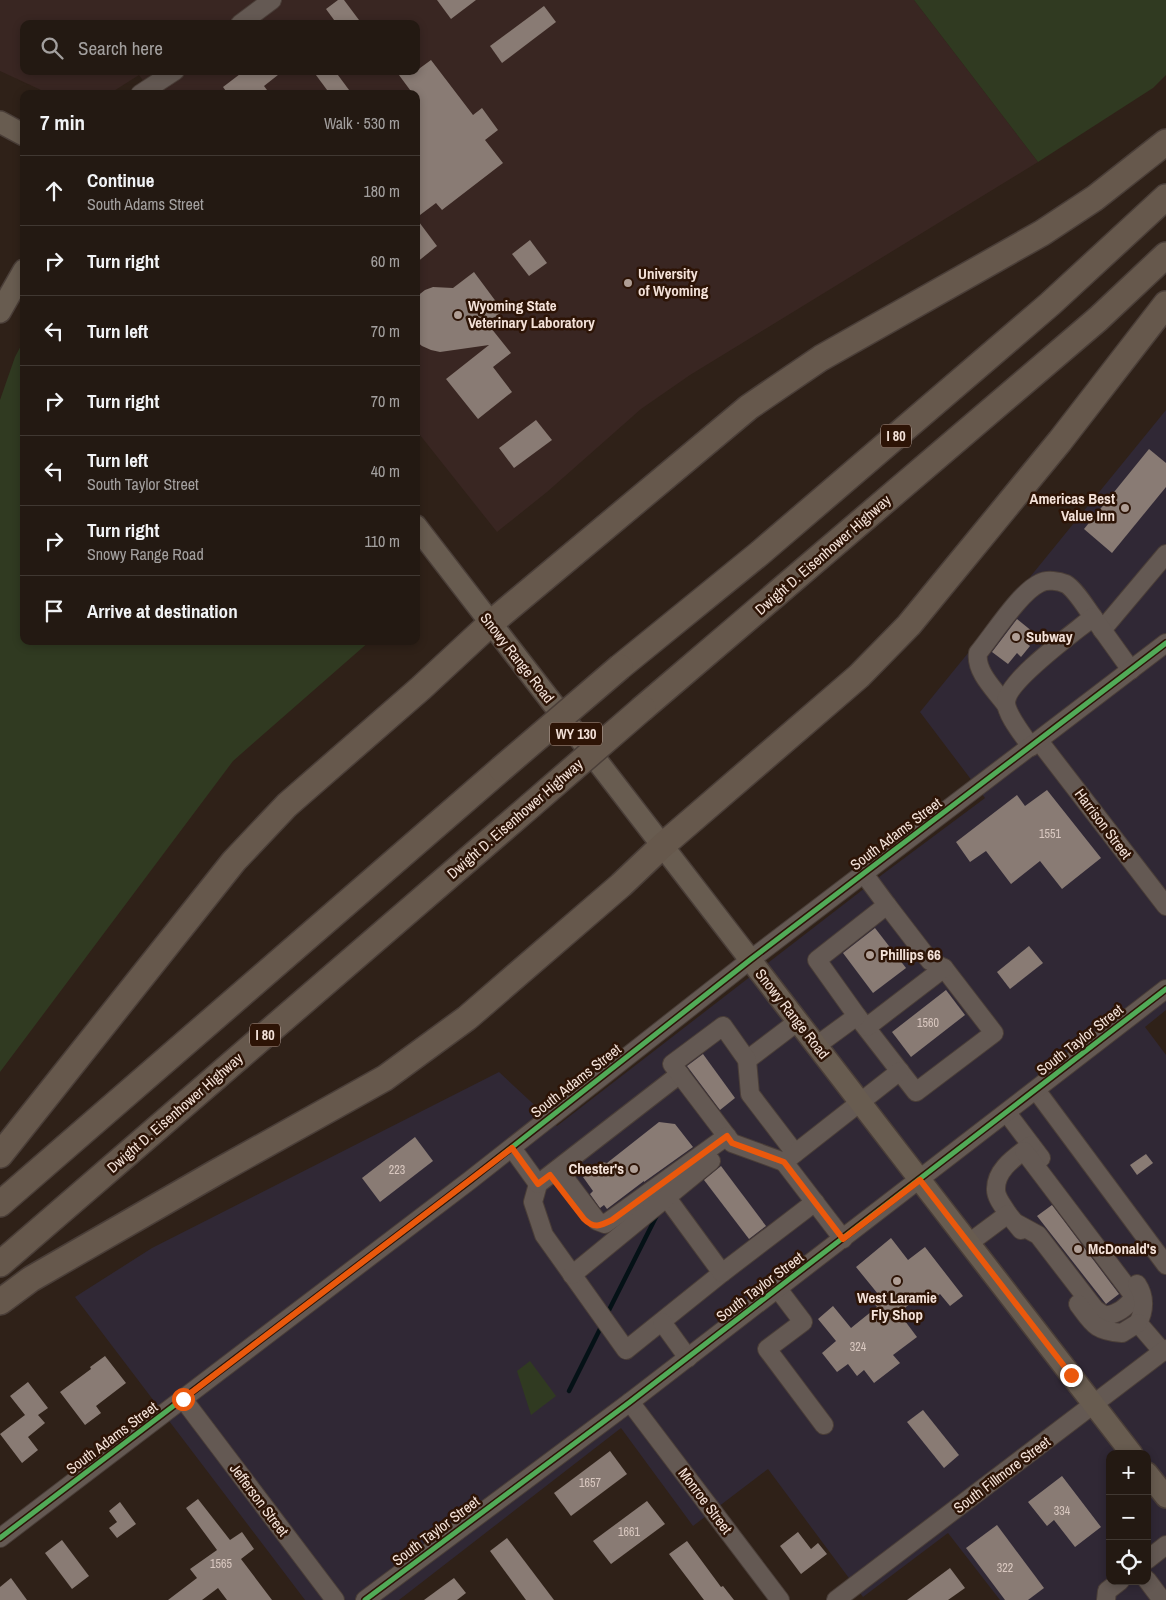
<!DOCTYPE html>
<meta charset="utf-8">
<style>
:root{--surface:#231912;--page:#2f2620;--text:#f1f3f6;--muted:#a3a09f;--line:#403832}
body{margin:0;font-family:"Archivo Narrow",sans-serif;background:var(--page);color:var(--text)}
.controls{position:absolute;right:15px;bottom:15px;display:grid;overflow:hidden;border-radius:10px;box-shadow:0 2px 8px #0003}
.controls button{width:45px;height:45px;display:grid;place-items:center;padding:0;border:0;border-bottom:1px solid var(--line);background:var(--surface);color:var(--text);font:25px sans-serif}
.stop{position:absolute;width:15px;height:15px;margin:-11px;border:4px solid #ea580c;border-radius:50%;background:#fff}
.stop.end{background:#ea580c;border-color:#fff;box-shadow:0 1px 5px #0008}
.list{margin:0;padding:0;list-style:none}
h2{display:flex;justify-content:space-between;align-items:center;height:65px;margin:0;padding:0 20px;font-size:21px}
h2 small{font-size:16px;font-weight:400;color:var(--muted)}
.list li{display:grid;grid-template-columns:32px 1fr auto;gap:15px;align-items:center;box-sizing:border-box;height:70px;padding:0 20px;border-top:1px solid var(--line)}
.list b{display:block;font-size:19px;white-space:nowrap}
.list p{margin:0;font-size:16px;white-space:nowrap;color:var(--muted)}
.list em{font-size:16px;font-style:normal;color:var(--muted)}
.icon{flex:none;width:28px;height:28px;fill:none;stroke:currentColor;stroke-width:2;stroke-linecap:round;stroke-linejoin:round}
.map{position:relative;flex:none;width:1166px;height:1600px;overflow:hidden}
.search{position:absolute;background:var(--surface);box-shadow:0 2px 8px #0003;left:20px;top:20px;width:400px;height:55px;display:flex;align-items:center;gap:12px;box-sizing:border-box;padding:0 18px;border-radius:10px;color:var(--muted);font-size:19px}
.panel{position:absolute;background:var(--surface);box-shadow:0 2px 8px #0003;left:20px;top:90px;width:400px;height:555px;border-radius:10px}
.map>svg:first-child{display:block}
.commercial{fill:#302835;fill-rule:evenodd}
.education{fill:#392622;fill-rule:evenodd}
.green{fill:#303a21}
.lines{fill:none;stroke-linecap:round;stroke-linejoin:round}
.stream{stroke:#041116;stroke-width:4.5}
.building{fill:#897b74}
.minor-casing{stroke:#4a3e38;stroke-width:20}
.major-casing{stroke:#4a3e38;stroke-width:24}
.highway-casing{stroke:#4a3e38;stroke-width:28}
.minor{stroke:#645953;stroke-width:18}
.major{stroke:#685c50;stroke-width:21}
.highway{stroke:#66584c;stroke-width:25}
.highway-bridge-casing{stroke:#4a3e38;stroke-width:28;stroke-linecap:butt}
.highway-bridge{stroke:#66584c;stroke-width:25}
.cycleway-casing{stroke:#2d1406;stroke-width:8}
.cycleway{stroke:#51ab58;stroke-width:5}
.route{stroke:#ea580c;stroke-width:6}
.poi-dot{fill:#af9e95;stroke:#2d1406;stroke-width:2}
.labels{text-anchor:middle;stroke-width:5;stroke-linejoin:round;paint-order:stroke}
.number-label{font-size:12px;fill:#d9c8c0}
.shield{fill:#2d1406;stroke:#b8a49a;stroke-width:1}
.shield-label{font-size:14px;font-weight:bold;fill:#f4e2d9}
.poi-label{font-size:15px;font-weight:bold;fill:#f4e2d9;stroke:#2d1406;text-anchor:start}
.street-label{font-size:15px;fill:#f4e2d9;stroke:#2d1406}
</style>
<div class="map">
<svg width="1166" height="1600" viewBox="0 0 1166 1600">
<rect width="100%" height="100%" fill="#2f2118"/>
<path class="commercial" d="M1166,410v600l-21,17 21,28v545h-166l-52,-67 -85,64 -95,-128 -75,57 -72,-98 -222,172h-94l-230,-303 77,-49 347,-176 58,54 326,-252 102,-76 -65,-86zM1110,1454h37v127h-37z"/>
<path class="education" d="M0,0h914l124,162 -348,213 -49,34 -94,83 -50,40 -81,-102v-336h-263l-14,-19 -30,19h-53l-15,-4 -41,-19zM24,24h392v47h-392z"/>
<g class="green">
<polygon points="914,0 1166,0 1166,75 1153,88 1038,162"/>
<polygon points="24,340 24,641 370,641 233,761 0,1072 0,400 15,357"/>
<polygon points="530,1361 556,1396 531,1415 517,1371"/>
</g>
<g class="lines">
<g class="stream">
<polyline points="606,1316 658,1213"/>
<polyline points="569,1391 602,1325"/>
</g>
</g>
<g class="building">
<polygon points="338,0 344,0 362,24 337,24 326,9"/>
<polygon points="437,0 476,0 451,19"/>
<polygon points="544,6 556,22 502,63 490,46"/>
<polygon points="431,60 473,115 482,108 498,130 485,140 503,163 442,210 436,203 416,218 416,94 413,94 396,71 416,71"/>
<polygon points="244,71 283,71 264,86 270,94 228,94 223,87"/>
<polygon points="313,71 335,71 352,94 330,94"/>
<polygon points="416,218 437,246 416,263"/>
<polygon points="530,240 547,263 529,276 512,254"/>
<polygon points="474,272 503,311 487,323 511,353 493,367 512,392 478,419 446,379 489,345 440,352 431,350 422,346 416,341 416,297 425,290 433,287 453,288"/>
<polygon points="536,420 552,440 514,468 499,448"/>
<polygon points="1149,449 1166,463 1166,487 1112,553 1084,529"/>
<polygon points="1017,619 1033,632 1025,642 1030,646 1021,657 1017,653 1008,664 992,652"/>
<polygon points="1047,790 1101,858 1062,889 1040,861 1011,884 986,851 970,862 956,842 1017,795 1025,806"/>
<polygon points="875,928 906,968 873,993 843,953"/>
<polygon points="1029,946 1043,963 1010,989 997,972"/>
<polygon points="946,990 965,1015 911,1057 892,1032"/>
<polygon points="703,1054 735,1098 720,1110 687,1066"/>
<polygon points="659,1122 675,1124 693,1147 644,1182 644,1181 607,1209 604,1205 600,1208 590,1194 593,1191 583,1177 602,1162 607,1163"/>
<polygon points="415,1137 433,1161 380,1202 362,1178"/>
<polygon points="1146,1154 1153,1163 1137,1175 1130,1165"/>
<polygon points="721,1166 766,1226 749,1239 704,1180"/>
<polygon points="1052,1205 1119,1294 1106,1304 1037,1216"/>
<polygon points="891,1238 908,1260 925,1247 963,1296 950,1306 940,1294 928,1304 920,1295 899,1313 917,1337 893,1355 900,1363 874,1383 864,1370 857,1376 848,1364 837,1372 822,1353 836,1341 818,1319 833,1306 851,1328 877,1307 871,1300 878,1294 856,1267"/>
<polygon points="105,1356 126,1383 96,1406 101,1413 85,1425 60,1392 91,1369 90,1367"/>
<polygon points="28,1382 48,1408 38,1415 45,1423 28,1437 38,1450 22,1463 0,1434 25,1415 10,1396"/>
<polygon points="923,1410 959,1455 944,1468 907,1422"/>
<polygon points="610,1451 627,1474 571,1516 554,1493"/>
<polygon points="1062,1476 1101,1527 1075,1547 1054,1520 1047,1526 1028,1502"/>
<polygon points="198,1499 230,1540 242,1532 254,1549 241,1559 272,1600 227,1600 218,1588 202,1600 168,1600 197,1578 190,1569 217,1550 186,1508"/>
<polygon points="647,1501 665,1524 611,1564 593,1541"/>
<polygon points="120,1502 136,1524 117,1538 109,1528 117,1522 109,1511"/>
<polygon points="997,1525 1044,1588 1028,1600 1005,1600 966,1548"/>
<polygon points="798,1532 811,1549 818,1543 827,1554 801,1574 780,1546"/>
<polygon points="507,1538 554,1600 526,1600 490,1551"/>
<polygon points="62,1540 89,1576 72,1589 45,1553"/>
<polygon points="687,1541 721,1587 723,1586 734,1600 704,1600 669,1554"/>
<polygon points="950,1568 965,1588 948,1600 907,1600"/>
<polygon points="11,1578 27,1600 0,1600 0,1587"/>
<polygon points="454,1578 466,1593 457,1600 424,1600"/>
</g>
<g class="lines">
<defs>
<g id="minor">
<polyline points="240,24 272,0"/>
<polyline points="140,94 175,71"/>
<polyline points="1102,630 1166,554"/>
<path d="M1006,705c-10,-14 -31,-33 -28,-52 15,-18 42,-61 62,-70 7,-4 19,-2 26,1 9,5 21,25 27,33"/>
<polyline points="1039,741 1166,906"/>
<path d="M1031,747c-7,-11 -24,-31 -25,-44 0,-22 68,-70 87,-86l38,53"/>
<polyline points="857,1016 916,1092 994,1033 944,968 930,961 887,905"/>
<polyline points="867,1027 944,968"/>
<polyline points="816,1046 857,1016 817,960 887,905 864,874"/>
<polyline points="747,1060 797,1022"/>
<polyline points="680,1074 538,1184 533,1202 544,1235 626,1350 722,1273"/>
<polyline points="1036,1090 1166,1265"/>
<polyline points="1007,1113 1041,1158"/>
<polyline points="512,1148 538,1184"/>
<polyline points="784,1162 732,1143 672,1064 723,1026 747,1060 750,1094 795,1153"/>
<polyline points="558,1169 597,1221 605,1224 727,1136"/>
<polyline points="667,1198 722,1273 815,1202"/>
<path d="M1008,1214c-4,-7 -12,-16 -12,-24 -1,-21 21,-34 35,-45"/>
<path d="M1016,1223l22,12 57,74 10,7c13,-2 20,-8 29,-18l-4,-7 -106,-140"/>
<polyline points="843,1239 784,1162 900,1071"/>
<polyline points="969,1243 1008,1214 1021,1230"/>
<polyline points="572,1275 711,1161"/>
<path d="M1137,1284c8,12 8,26 1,39l25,29"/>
<polyline points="778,1289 803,1322 767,1349 824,1425"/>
<path d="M1078,1304c15,20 17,27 44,29l16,-10"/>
<polyline points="662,1322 688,1358"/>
<polyline points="183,1399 335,1600"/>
<polyline points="630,1402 780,1600"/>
<polyline points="0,1538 469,1181 750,960 1166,643"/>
<polyline points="1147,1560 1166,1545"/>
<polyline points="1147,1580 1162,1600"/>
<polyline points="365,1600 630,1402 1166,989"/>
<polyline points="836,1600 1166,1349"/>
<polyline points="1106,1600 1107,1591 1120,1581"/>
</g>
<g id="major">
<polyline points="0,122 24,135"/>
<polyline points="0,312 24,270"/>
<polyline points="416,526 920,1180 1132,1454"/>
<polyline points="1147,1473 1166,1497"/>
</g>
<g id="highway">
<polyline points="620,667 760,553 1050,304 1166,197"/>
<polyline points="643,708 1098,319 1166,255"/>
<polyline points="0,1155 234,861 287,805 421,688 491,623 749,407 821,358 1042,233 1095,198 1166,142"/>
<polyline points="0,1204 501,769"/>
<polyline points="0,1264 530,806"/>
<polyline points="0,1302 31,1279 215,1173 385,1078 467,1018 621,885 662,846 859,676 909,625 1060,441 1166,304"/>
</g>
</defs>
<use href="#minor" class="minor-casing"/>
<use href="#major" class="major-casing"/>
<use href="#highway" class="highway-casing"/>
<use href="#minor" class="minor"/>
<use href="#major" class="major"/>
<use href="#highway" class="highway"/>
<defs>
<g id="highway-bridge">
<polyline points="501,769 620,667"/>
<polyline points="530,806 643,708"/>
</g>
</defs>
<use href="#highway-bridge" class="highway-bridge-casing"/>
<use href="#highway-bridge" class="highway-bridge"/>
<defs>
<g id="cycleway">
<polyline points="0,1538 469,1181 750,960 1166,643"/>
<polyline points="365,1600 630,1402 1166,989"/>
</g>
</defs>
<use href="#cycleway" class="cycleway-casing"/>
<use href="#cycleway" class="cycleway"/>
</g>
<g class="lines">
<path class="route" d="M183,1399l329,-251 26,36 12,-9 34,44c10,10 16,7 28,1l115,-84 5,7 52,19 59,77 77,-59 151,195"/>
</g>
<g class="poi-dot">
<circle cx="628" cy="283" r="5"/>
<circle cx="458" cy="315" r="5"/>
<circle cx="1125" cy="508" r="5"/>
<circle cx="1016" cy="637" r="5"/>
<circle cx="870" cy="955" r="5"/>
<circle cx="634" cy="1169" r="5"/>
<circle cx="1078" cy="1249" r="5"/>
<circle cx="897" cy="1281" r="5"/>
</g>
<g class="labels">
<g class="number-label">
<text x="1050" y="838">1551</text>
<text x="928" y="1027">1560</text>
<text x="397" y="1174">223</text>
<text x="858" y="1351">324</text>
<text x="590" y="1487">1657</text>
<text x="1062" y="1515">334</text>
<text x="629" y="1536">1661</text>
<text x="221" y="1568">1565</text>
<text x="1005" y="1572">322</text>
</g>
<g class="shield">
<rect x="881" y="424.5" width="30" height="23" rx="4"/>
<rect x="550" y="722.5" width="52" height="23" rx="4"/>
<rect x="250" y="1023.5" width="30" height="23" rx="4"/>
</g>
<g class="shield-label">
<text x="896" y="441">I 80</text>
<text x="576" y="739">WY 130</text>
<text x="265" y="1040">I 80</text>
</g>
<g class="poi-label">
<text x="638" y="279">University<tspan x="638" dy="17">of Wyoming</tspan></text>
<text x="468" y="311">Wyoming State<tspan x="468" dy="17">Veterinary Laboratory</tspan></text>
<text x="1115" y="504" text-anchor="end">Americas Best<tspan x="1115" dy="17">Value Inn</tspan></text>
<text x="1026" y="642">Subway</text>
<text x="880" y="960">Phillips 66</text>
<text x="624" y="1174" text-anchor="end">Chester's</text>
<text x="1088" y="1254">McDonald's</text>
<text x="897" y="1303" text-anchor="middle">West Laramie<tspan x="897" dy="17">Fly Shop</tspan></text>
</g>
<g class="street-label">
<text transform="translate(823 555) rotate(-41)" y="5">Dwight D. Eisenhower Highway</text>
<text transform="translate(517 658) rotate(52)" y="5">Snowy Range Road</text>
<text transform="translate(515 819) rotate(-41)" y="5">Dwight D. Eisenhower Highway</text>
<text transform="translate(1103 824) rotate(53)" y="5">Harrison Street</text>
<text transform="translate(896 834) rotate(-37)" y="5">South Adams Street</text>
<text transform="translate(792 1014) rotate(52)" y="5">Snowy Range Road</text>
<text transform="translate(1080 1040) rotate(-38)" y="5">South Taylor Street</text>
<text transform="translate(576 1081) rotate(-38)" y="5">South Adams Street</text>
<text transform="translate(175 1113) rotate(-41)" y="5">Dwight D. Eisenhower Highway</text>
<text transform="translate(760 1287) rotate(-37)" y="5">South Taylor Street</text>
<text transform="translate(112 1438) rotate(-37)" y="5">South Adams Street</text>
<text transform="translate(1002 1475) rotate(-37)" y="5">South Fillmore Street</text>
<text transform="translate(259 1500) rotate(53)" y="5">Jefferson Street</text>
<text transform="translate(705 1501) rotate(53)" y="5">Monroe Street</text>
<text transform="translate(436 1531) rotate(-37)" y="5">South Taylor Street</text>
</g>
</g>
</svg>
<div class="controls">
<button>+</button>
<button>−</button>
<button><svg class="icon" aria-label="locate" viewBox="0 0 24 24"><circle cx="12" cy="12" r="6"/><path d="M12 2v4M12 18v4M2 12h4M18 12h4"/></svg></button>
</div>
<div class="stop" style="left:183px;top:1399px"></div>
<div class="stop end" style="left:1071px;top:1375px"></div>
<div class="search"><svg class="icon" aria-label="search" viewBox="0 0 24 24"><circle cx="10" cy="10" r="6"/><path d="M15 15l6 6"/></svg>Search here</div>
<section class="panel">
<h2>7 min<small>Walk · 530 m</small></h2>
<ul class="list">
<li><svg class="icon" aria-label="ahead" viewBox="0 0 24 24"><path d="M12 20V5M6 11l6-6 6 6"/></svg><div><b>Continue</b><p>South Adams Street</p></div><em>180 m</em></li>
<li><svg class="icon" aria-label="right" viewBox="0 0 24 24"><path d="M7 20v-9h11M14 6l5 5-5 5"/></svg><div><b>Turn right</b></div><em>60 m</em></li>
<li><svg class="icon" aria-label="left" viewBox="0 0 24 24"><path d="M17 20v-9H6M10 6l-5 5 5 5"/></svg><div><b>Turn left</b></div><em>70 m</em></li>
<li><svg class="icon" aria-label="right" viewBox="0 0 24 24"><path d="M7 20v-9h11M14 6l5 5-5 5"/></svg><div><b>Turn right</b></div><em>70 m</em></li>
<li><svg class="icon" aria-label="left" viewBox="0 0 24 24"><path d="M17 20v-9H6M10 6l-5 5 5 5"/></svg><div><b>Turn left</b><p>South Taylor Street</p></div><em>40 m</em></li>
<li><svg class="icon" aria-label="right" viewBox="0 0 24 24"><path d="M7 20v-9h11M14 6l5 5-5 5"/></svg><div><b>Turn right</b><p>Snowy Range Road</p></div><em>110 m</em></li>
<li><svg class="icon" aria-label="arrive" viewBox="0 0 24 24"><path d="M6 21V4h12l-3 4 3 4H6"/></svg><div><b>Arrive at destination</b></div></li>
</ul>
</section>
</div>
